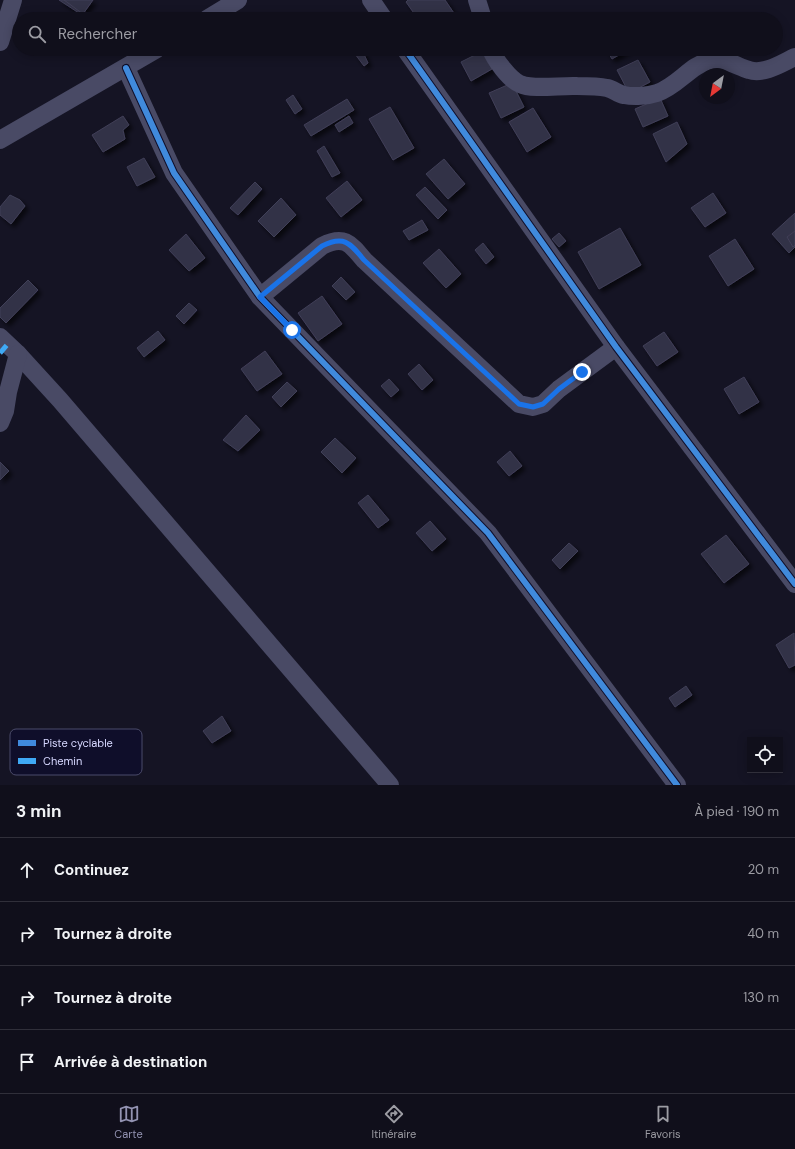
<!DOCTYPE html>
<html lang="fr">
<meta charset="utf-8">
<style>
:root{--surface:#100f1b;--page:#191824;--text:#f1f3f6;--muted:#9c9ca3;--line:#302f3a;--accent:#9393b2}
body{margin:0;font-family:"DM Sans",sans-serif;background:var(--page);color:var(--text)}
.controls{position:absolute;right:12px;bottom:12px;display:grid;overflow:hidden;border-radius:0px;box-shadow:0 2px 10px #0003}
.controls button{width:36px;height:36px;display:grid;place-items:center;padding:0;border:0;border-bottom:1px solid var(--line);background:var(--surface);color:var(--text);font:20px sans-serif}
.compass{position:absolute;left:699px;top:68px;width:36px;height:36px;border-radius:50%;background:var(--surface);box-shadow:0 2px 10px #0003;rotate:212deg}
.stop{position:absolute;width:12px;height:12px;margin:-9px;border:3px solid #1a73e8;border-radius:50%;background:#fff}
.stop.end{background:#1a73e8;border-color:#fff;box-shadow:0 1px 4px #0008}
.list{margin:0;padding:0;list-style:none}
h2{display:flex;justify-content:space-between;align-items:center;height:52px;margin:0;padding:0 16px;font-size:17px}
h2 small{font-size:13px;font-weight:400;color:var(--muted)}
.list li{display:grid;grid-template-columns:26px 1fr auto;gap:12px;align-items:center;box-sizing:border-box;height:64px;padding:0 16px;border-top:1px solid var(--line)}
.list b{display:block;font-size:15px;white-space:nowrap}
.list em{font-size:13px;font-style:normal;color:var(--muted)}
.icon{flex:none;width:22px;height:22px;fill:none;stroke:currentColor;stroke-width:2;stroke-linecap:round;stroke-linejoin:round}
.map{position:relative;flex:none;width:795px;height:785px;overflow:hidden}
.search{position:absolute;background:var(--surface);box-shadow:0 2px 10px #0003;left:12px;right:12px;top:12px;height:44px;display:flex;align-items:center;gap:10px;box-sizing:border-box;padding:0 14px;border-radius:22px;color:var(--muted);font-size:15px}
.sheet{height:308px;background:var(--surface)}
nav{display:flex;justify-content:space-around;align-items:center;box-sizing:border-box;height:56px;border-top:1px solid var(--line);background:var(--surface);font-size:11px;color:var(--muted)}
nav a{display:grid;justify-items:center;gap:2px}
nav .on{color:var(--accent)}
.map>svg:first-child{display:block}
.building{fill:#333246;stroke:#403f58;filter:url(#shadow)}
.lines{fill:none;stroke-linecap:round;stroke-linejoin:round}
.minor{stroke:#494a65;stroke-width:18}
.quiet{stroke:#3fa9f5;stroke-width:5;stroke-dasharray:10 5;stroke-linecap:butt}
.cycleway-casing{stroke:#0f0e2a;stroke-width:8}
.cycleway{stroke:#408adc;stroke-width:6}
.route{stroke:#1a73e8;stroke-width:5}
.key{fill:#0f0e2a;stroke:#4b4b6a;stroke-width:1}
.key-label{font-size:11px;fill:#d7d8ff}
</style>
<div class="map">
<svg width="795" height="785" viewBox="0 0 795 785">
<defs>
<filter id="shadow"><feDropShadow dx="3.5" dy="3.5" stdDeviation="2" flood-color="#0009"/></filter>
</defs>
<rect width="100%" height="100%" fill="#151424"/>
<g class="building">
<polygon points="59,0 92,0 82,15"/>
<polygon points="64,0 93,0 83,14"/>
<polygon points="408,0 445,0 458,19 418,19 406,2"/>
<polygon points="606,49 629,49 612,59"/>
<polygon points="362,50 368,63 364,66 355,54"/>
<polygon points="483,51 492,69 471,81 461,62"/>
<polygon points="638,60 650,82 629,93 617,70"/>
<polygon points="512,83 524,107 501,118 489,93"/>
<polygon points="293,95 302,109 295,114 286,100"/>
<polygon points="660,98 668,116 643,127 635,109"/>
<polygon points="347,99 354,110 311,136 304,125"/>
<polygon points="390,107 414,148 393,160 369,119"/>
<polygon points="533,108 551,137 527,152 509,122"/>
<polygon points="123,116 129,125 123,130 125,139 103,152 92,135"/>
<polygon points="349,116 353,123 339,132 335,125"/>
<polygon points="677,122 687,144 666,162 653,134"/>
<polygon points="324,146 340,173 332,177 317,151"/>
<polygon points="144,158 155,177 137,186 127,167"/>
<polygon points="444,159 465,184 448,199 426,174"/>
<polygon points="347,181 362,200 341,217 326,198"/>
<polygon points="255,182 262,189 238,215 230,208"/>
<polygon points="425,187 447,210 438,219 416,195"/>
<polygon points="713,193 726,213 705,227 691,208"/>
<polygon points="10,195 20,200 25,206 11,224 0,215 0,207"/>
<polygon points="281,198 296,215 274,237 258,221"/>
<polygon points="795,213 795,247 789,253 772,234"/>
<polygon points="422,220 428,230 409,240 403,231"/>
<polygon points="620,228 641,265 599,289 578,252"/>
<polygon points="795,231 795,245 793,247 787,237"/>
<polygon points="559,233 566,241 559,247 552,239"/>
<polygon points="186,234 205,258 189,271 169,250"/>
<polygon points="735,239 754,269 728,286 709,256"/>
<polygon points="483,243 494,257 486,264 475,250"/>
<polygon points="439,249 461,274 446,288 423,263"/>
<polygon points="341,277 355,292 346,300 332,286"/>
<polygon points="28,280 38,290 6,323 0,317 0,308"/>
<polygon points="322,296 342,324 318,341 298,313"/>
<polygon points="189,303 197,310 184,324 176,316"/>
<polygon points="158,331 165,340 144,357 137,348"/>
<polygon points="664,332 678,352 657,366 643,346"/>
<polygon points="265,351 282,374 257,391 241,369"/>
<polygon points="419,364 433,380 422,390 408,374"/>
<polygon points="744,377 759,402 739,414 724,389"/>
<polygon points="389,379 399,390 391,397 381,386"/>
<polygon points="287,382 297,391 281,407 272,397"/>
<polygon points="246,415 260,430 238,451 223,440"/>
<polygon points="335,438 356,458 342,473 321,452"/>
<polygon points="510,451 522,466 509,476 497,462"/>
<polygon points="0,462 9,471 0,480"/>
<polygon points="368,495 389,520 378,528 358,503"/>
<polygon points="430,521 446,539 432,551 416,533"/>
<polygon points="726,535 749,564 724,583 701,554"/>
<polygon points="569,543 578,551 560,569 552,560"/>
<polygon points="794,633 795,665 789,668 776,645"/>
<polygon points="686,686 692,695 675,707 669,698"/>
<polygon points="222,716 231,731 212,743 203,731"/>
</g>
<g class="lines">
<g class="minor">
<polyline points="371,0 384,19"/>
<polyline points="477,0 483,19"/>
<polyline points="207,19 238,0"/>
<polyline points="0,42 13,0"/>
<polyline points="405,49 616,347 795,584"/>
<path d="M491,49c3,10 19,31 29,35 13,6 41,1 57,2 10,0 21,0 30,2 6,1 11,6 17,7 10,2 24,1 33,-2 21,-7 33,-28 54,-33 12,-3 27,7 38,10 15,5 33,-7 46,-13"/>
<polyline points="126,68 174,173 260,297 488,533 677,785"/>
<polyline points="0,140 157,49"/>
<path d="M260,297l62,-51c22,-11 28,-3 42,14l155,144 14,3 10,-3 16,-15 57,-42"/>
<polyline points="0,337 18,354 60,400 390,785"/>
<polyline points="0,423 5,411 8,392 18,354"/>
</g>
<polyline class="quiet" points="0,353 7,345"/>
<defs>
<g id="cycleway">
<polyline points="405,49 616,347 795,584"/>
<polyline points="126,68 174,173 260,297 488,533 677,785"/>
</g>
</defs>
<use href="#cycleway" class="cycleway-casing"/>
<use href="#cycleway" class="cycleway"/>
</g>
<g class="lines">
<path class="route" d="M292,330l-32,-33 62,-51c22,-11 28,-3 42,14l155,144 14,3 10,-3 16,-15 23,-17"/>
</g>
<rect x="10" y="729" width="132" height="46" rx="6" class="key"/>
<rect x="18" y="740" width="18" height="6" fill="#408adc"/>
<rect x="18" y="758" width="18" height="6" fill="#3fa9f5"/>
<g class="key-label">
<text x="43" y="747">Piste cyclable</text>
<text x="43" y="765">Chemin</text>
</g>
</svg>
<div class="controls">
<button><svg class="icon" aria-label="locate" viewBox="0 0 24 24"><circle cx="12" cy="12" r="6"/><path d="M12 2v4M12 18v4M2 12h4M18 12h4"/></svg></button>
</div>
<svg class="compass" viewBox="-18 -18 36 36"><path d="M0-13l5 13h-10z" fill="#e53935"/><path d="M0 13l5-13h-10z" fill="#9c9ca3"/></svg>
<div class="stop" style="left:292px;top:330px"></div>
<div class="stop end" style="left:582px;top:372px"></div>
<div class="search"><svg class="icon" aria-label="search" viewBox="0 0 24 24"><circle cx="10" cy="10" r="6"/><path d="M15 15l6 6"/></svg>Rechercher</div>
</div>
<section class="sheet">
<h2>3 min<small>À pied · 190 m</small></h2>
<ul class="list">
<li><svg class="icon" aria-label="ahead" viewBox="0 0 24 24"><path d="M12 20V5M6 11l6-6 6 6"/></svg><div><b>Continuez</b></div><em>20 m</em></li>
<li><svg class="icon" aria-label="right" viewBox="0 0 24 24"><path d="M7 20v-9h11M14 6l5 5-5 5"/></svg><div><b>Tournez à droite</b></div><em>40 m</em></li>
<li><svg class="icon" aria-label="right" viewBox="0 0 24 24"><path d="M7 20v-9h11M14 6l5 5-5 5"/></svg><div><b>Tournez à droite</b></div><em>130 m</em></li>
<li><svg class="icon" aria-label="arrive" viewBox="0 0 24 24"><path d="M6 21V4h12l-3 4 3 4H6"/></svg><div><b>Arrivée à destination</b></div></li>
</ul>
</section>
<nav>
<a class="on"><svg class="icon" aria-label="map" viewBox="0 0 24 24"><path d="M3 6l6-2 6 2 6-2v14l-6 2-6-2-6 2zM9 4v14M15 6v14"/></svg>Carte</a>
<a><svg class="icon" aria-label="directions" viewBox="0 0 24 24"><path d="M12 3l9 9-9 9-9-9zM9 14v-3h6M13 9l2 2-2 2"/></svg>Itinéraire</a>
<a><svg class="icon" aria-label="saved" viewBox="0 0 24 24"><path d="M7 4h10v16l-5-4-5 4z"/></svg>Favoris</a>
</nav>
